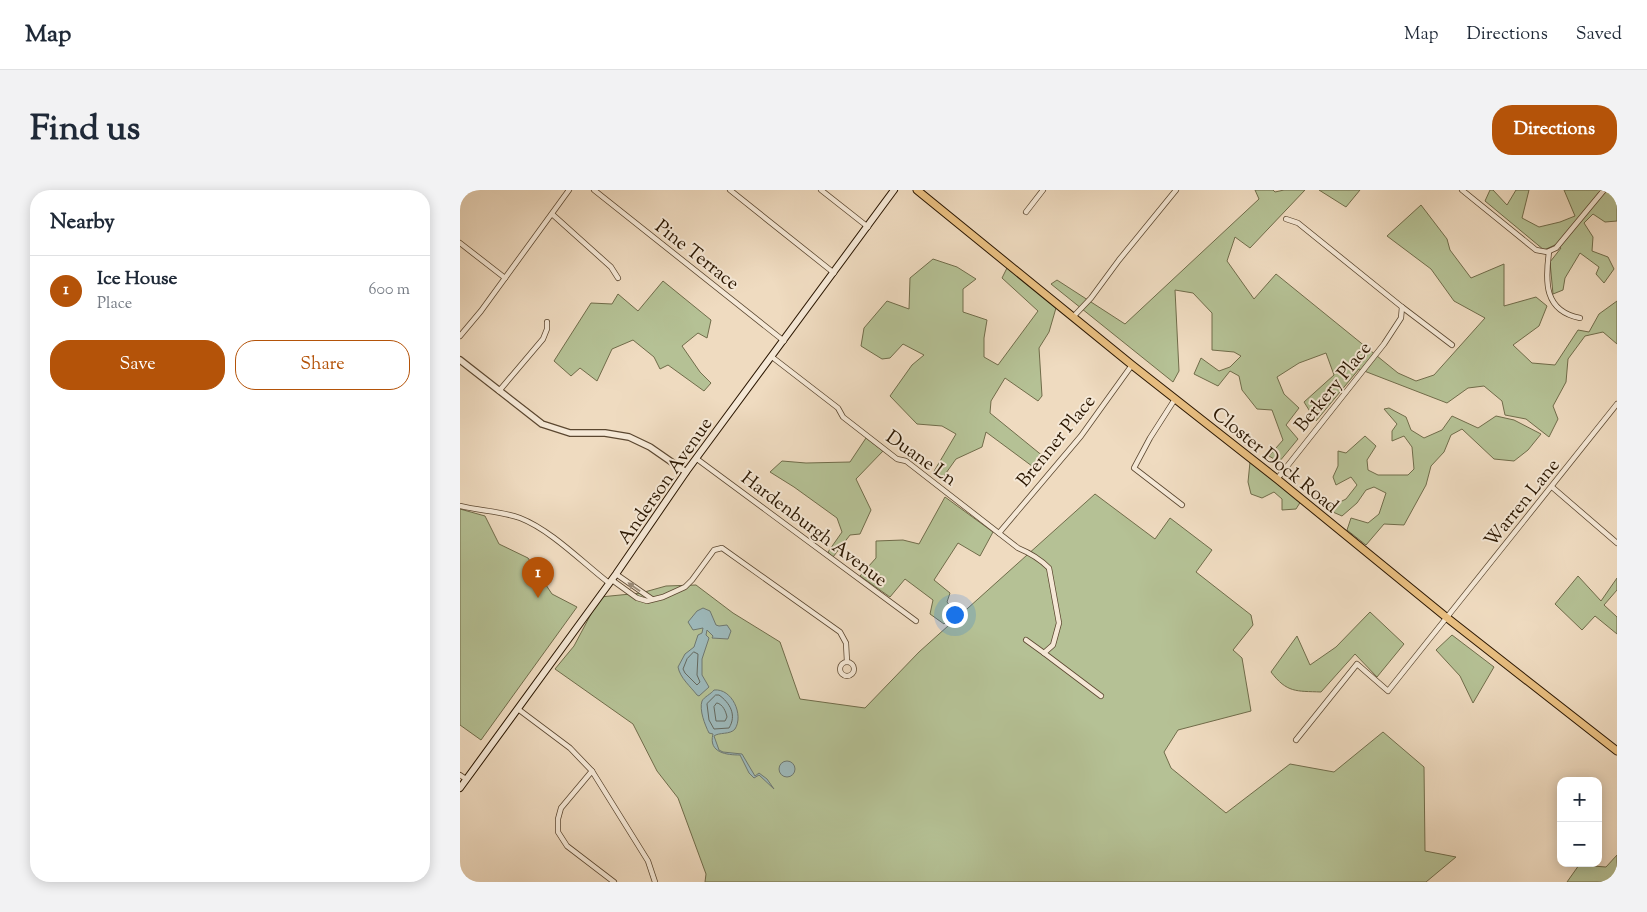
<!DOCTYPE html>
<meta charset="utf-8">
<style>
:root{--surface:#fff;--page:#f2f2f3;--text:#1f2937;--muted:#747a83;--line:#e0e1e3;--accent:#b45309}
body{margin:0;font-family:"Sorts Mill Goudy",serif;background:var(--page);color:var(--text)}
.controls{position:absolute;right:15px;bottom:15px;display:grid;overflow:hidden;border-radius:10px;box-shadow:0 2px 12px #0003}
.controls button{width:45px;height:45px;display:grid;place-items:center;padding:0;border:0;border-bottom:1px solid var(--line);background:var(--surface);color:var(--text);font:25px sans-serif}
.you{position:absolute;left:494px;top:424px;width:18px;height:18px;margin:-12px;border:4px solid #fff;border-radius:50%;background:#1a73e8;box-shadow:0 0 0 8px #1a73e833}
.badge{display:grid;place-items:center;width:32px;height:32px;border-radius:50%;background:var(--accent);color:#fff;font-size:16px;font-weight:700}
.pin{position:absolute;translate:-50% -41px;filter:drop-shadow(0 1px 2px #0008)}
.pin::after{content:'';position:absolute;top:26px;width:18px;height:15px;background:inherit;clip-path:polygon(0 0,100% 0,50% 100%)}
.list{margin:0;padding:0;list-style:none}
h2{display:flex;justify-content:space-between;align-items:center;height:65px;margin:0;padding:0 20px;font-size:21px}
h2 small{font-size:16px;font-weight:400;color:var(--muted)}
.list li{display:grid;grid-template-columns:32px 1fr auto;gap:15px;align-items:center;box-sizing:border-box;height:70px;padding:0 20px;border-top:1px solid var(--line)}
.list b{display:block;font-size:19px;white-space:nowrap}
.list p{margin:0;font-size:16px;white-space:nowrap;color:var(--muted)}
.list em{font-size:16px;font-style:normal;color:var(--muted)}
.actions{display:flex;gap:10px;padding:15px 20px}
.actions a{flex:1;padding:11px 0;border:1px solid var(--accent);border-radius:20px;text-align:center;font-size:18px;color:var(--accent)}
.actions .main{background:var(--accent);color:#fff}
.map{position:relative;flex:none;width:1157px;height:692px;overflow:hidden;border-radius:20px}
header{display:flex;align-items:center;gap:30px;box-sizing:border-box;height:70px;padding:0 25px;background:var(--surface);border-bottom:1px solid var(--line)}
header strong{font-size:24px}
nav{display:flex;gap:28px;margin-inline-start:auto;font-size:18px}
.intro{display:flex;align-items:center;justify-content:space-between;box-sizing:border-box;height:120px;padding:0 30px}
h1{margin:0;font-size:35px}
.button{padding:12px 22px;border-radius:20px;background:var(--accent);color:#fff;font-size:18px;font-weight:700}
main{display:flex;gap:30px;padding:0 30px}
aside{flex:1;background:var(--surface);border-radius:20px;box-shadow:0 2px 12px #0003}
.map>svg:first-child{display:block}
.green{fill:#b5c195;stroke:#706c4a}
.water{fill:#9db9bb;stroke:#6f7870}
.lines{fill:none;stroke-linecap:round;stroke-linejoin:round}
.shore{stroke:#64685e;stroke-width:1}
.minor-casing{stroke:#5b4730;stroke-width:6}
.tertiary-casing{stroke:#5b4730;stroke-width:8}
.secondary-casing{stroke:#2a1600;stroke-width:8}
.primary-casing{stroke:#2a1600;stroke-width:9}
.minor{stroke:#f5e8d6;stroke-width:4.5}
.tertiary{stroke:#f5e8d6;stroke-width:5.5}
.secondary{stroke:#f5e8d6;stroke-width:6}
.primary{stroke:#e8be80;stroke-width:7}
.oneway{fill:#9a8a76}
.labels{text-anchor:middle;stroke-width:4;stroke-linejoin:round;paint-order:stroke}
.street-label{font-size:19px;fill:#2a1600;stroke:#f5e8d6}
</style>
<header>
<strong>Map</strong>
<nav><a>Map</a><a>Directions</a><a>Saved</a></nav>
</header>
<div class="intro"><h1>Find us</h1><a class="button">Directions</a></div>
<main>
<aside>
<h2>Nearby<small></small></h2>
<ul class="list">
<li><span class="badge">1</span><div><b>Ice House</b><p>Place</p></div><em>600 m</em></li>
</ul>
<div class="actions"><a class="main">Save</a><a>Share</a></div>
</aside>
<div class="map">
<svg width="1157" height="692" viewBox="0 0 1157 692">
<rect width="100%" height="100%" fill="#efdbc0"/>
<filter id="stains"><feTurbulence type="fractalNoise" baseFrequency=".004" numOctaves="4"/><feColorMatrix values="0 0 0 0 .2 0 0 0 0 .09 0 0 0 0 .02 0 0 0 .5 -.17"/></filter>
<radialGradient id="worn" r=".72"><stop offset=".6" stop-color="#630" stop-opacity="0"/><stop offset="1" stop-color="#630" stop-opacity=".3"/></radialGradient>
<g class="green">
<polygon points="795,0 813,0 815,2 824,0 845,0 790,58 775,47 767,71 794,109 816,84 938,183 956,191 974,185 1025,128 994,111 971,79 927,46 961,15 987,49 990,60 1011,88 1044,74 1044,116 1076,107 1087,116 1079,136 1053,155 1072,173 1095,175 1118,140 1129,142 1139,124 1157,111 1157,154 1143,142 1125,146 1108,169 1106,192 1093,216 1098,229 1089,247 1066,229 1045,225 1042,211 1024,196 1008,198 987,213 899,179 856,231 844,212 874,185 866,163 839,173 817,187 824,204 839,218 826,235 838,249 819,272 809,266 823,250 812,220 797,219 782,200 779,186 770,181 758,196 734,184 741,168 759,181 770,177 781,166 774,162 752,160 752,123 733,103 715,100 719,181 713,192 591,94 597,90 665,134 799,9"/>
<polygon points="859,0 900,0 886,17"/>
<polygon points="1030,0 1033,0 1047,15 1056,0 1069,0 1062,28 1079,37 1100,32 1115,26 1104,0 1157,0 1157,31 1145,32 1133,24 1124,33 1133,47 1132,61 1148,67 1154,79 1144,93 1136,84 1139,77 1120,63 1105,88 1103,100 1093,104 1090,72 1101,58 1095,55 1084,60 1025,11"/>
<polygon points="473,69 497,77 516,89 503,99 503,122 527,130 524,148 524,167 538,175 578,121 542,88 547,78 596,118 589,142 579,158 582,206 578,211 545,188 531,211 530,223 584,267 580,282 526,242 522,257 496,269 481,290 473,283 496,244 482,236 457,234 430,206 452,175 464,165 443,154 430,168 422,169 401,156 404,138 427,111 449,119 450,88"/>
<polygon points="203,91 251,130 247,148 238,143 222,156 240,182 251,193 244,201 208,175 200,179 194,167 173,150 152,159 137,191 120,178 111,186 94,171 131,113 152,114 158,104 178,121"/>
<polygon points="929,218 946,227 951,240 964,248 982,240 992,226 1018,238 1036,226 1054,230 1081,244 1068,260 1054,271 1034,269 1002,239 991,245 984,262 971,276 966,295 944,335 924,334 906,355 887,340 891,328 908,333 919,324 926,303 914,297 906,300 897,313 882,326 866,319 886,309 897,295 891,287 876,295 873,287 878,276 878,261 886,263 905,246 916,256 907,270 908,280 918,285 948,285 954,279 952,257 944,246 932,251 932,241 937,234 924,219"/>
<polygon points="406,248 423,261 396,289 411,320 400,344 390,345 373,367 368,362 382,342 377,328 334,297 310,282 322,271 346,273 390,272"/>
<polygon points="790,272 841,311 836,319 822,320 822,309 814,302 802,308 791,304 788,292"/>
<polygon points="635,304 695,349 710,328 752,360 736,382 791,425 793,435 773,460 782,468 791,521 718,540 704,562 711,578 766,623 830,574 874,582 923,542 964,577 965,661 996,667 966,692 245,692 246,684 218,608 197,581 173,534 95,479 114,456 140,407 181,403 206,396 236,395 273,423 320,452 340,509 405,518 459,462"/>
<polygon points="485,307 533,342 520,366 498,353 474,390 490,403 487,412 495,422 484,434 470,424 473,410 445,389 430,407 400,386 416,368 416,351 443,350 459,354"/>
<polygon points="0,319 25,326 39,354 68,368 92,404 117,417 21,550 0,535"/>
<polygon points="1118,386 1141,411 1157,388 1157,400 1144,415 1157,427 1157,444 1135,426 1122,440 1095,414"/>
<path d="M910,422l34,32 -27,33 -22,-23 -34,38c-25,-1 -34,1 -50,-20l26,-36 13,29 26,-18z"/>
<polygon points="992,445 1034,477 1013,513 1000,486 976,460"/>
<polygon points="1157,665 1157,692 1107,692 1119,675 1146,677"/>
</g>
<g class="water">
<path d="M243,418l7,3 6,14 3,1 8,-1 4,6 -3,8 -16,-1 1,-2 -6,-6 -1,5 3,3 -7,21v16l7,12 -10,9 -2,-1c-6,-8 -17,-17 -19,-28l7,-13 9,-7 4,-12 4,-2 1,-5 -10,2 -5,-8 9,-11z"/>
<path d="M254,500c18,-2 30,25 21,39 -5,6 -16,3 -21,7l5,14 4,2 19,2 13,22 4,-3 8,6 7,10 -15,-14 -5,3 -5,-5 -9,-18c-13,0 -32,-2 -27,-21l-4,-1c-4,-8 -10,-23 -7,-32 2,-4 9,-7 12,-11z"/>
<circle cx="327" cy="579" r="8"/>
</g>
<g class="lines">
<g class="shore">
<polygon points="234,462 238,464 237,485 240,492 237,495 225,483 223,479 227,469"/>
<path d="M256,505h3c11,8 18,20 10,33l-15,1 -5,-9 -2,-16z"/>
<path d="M257,513c6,1 9,9 10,14l-2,4h-9l-2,-14z"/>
</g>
<defs>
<g id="minor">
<polyline points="134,0 324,151"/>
<polyline points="270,0 374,83"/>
<polyline points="361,0 408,37"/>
<polyline points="1002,0 1076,60 1087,62 1096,58 1144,0"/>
<polyline points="566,22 583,0"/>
<polyline points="92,24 151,77 158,88"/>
<polyline points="0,53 45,88"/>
<path d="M1089,62c-4,30 -5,59 31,66"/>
<polyline points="942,117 992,155"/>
<polyline points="613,127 631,108 659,70 716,0"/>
<polyline points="0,146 21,121 109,0"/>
<path d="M312,167l66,51 5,9 54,42 9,2 112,87c12,5 21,10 31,20l10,55 -6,22 -9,8 57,43"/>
<polyline points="39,201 83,149 87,139 87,132"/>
<polyline points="715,209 690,248 674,278 722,315"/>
<polyline points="237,269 456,431"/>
<polyline points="817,289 924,154 941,128 942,117 838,33 826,29"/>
<polyline points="1092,297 1157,353"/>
<path d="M0,316c20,5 41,5 60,12 31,12 63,45 89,65"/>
<polyline points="539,343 621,246 672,175"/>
<polyline points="156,384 192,409"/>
<polyline points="152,390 177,408 187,411 203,407 225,397 232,390 254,360 262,358 380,442 386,453 387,472"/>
<polyline points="566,450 584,463"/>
<circle cx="387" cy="479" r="7"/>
<polyline points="58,519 110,558 132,581"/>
<polyline points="836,550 897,474 928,501 1157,214"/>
<polyline points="0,585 6,589"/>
<polyline points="154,692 107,656 98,642 98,629 101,618 132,581 188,671 195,692"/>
</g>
<polyline id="tertiary" points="0,170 82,234 110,243 145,243 169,247 190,257 226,282"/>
<polyline id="secondary" points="0,598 156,384 226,282 434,0"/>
<polyline id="primary" points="457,0 672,175 817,289 986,427 1157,561"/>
</defs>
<use href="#minor" class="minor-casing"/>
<use href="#tertiary" class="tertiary-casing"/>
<use href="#secondary" class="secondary-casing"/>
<use href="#primary" class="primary-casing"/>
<use href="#minor" class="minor"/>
<use href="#tertiary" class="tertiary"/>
<use href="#secondary" class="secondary"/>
<use href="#primary" class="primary"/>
</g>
<defs><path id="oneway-solid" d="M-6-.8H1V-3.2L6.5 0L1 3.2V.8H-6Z" transform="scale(1.25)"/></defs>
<use class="oneway" href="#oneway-solid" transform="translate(174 397) rotate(-145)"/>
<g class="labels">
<g class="street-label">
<text transform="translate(238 64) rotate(38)" y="7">Pine Terrace</text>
<text transform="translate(872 196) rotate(-51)" y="7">Berkery Place</text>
<text transform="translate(595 250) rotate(-51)" y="7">Brenner Place</text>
<text transform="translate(462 267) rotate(35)" y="7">Duane Ln</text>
<text transform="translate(816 269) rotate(39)" y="7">Closter Dock Road</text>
<text transform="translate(204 290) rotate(-55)" y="7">Anderson Avenue</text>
<text transform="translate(1061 312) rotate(-51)" y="7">Warren Lane</text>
<text transform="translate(355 338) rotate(37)" y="7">Hardenburgh Avenue</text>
</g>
</g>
<rect width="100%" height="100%" filter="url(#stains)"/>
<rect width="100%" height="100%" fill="url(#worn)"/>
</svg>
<div class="controls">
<button>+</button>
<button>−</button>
</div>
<div class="you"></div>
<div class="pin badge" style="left:78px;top:408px">1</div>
</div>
</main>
